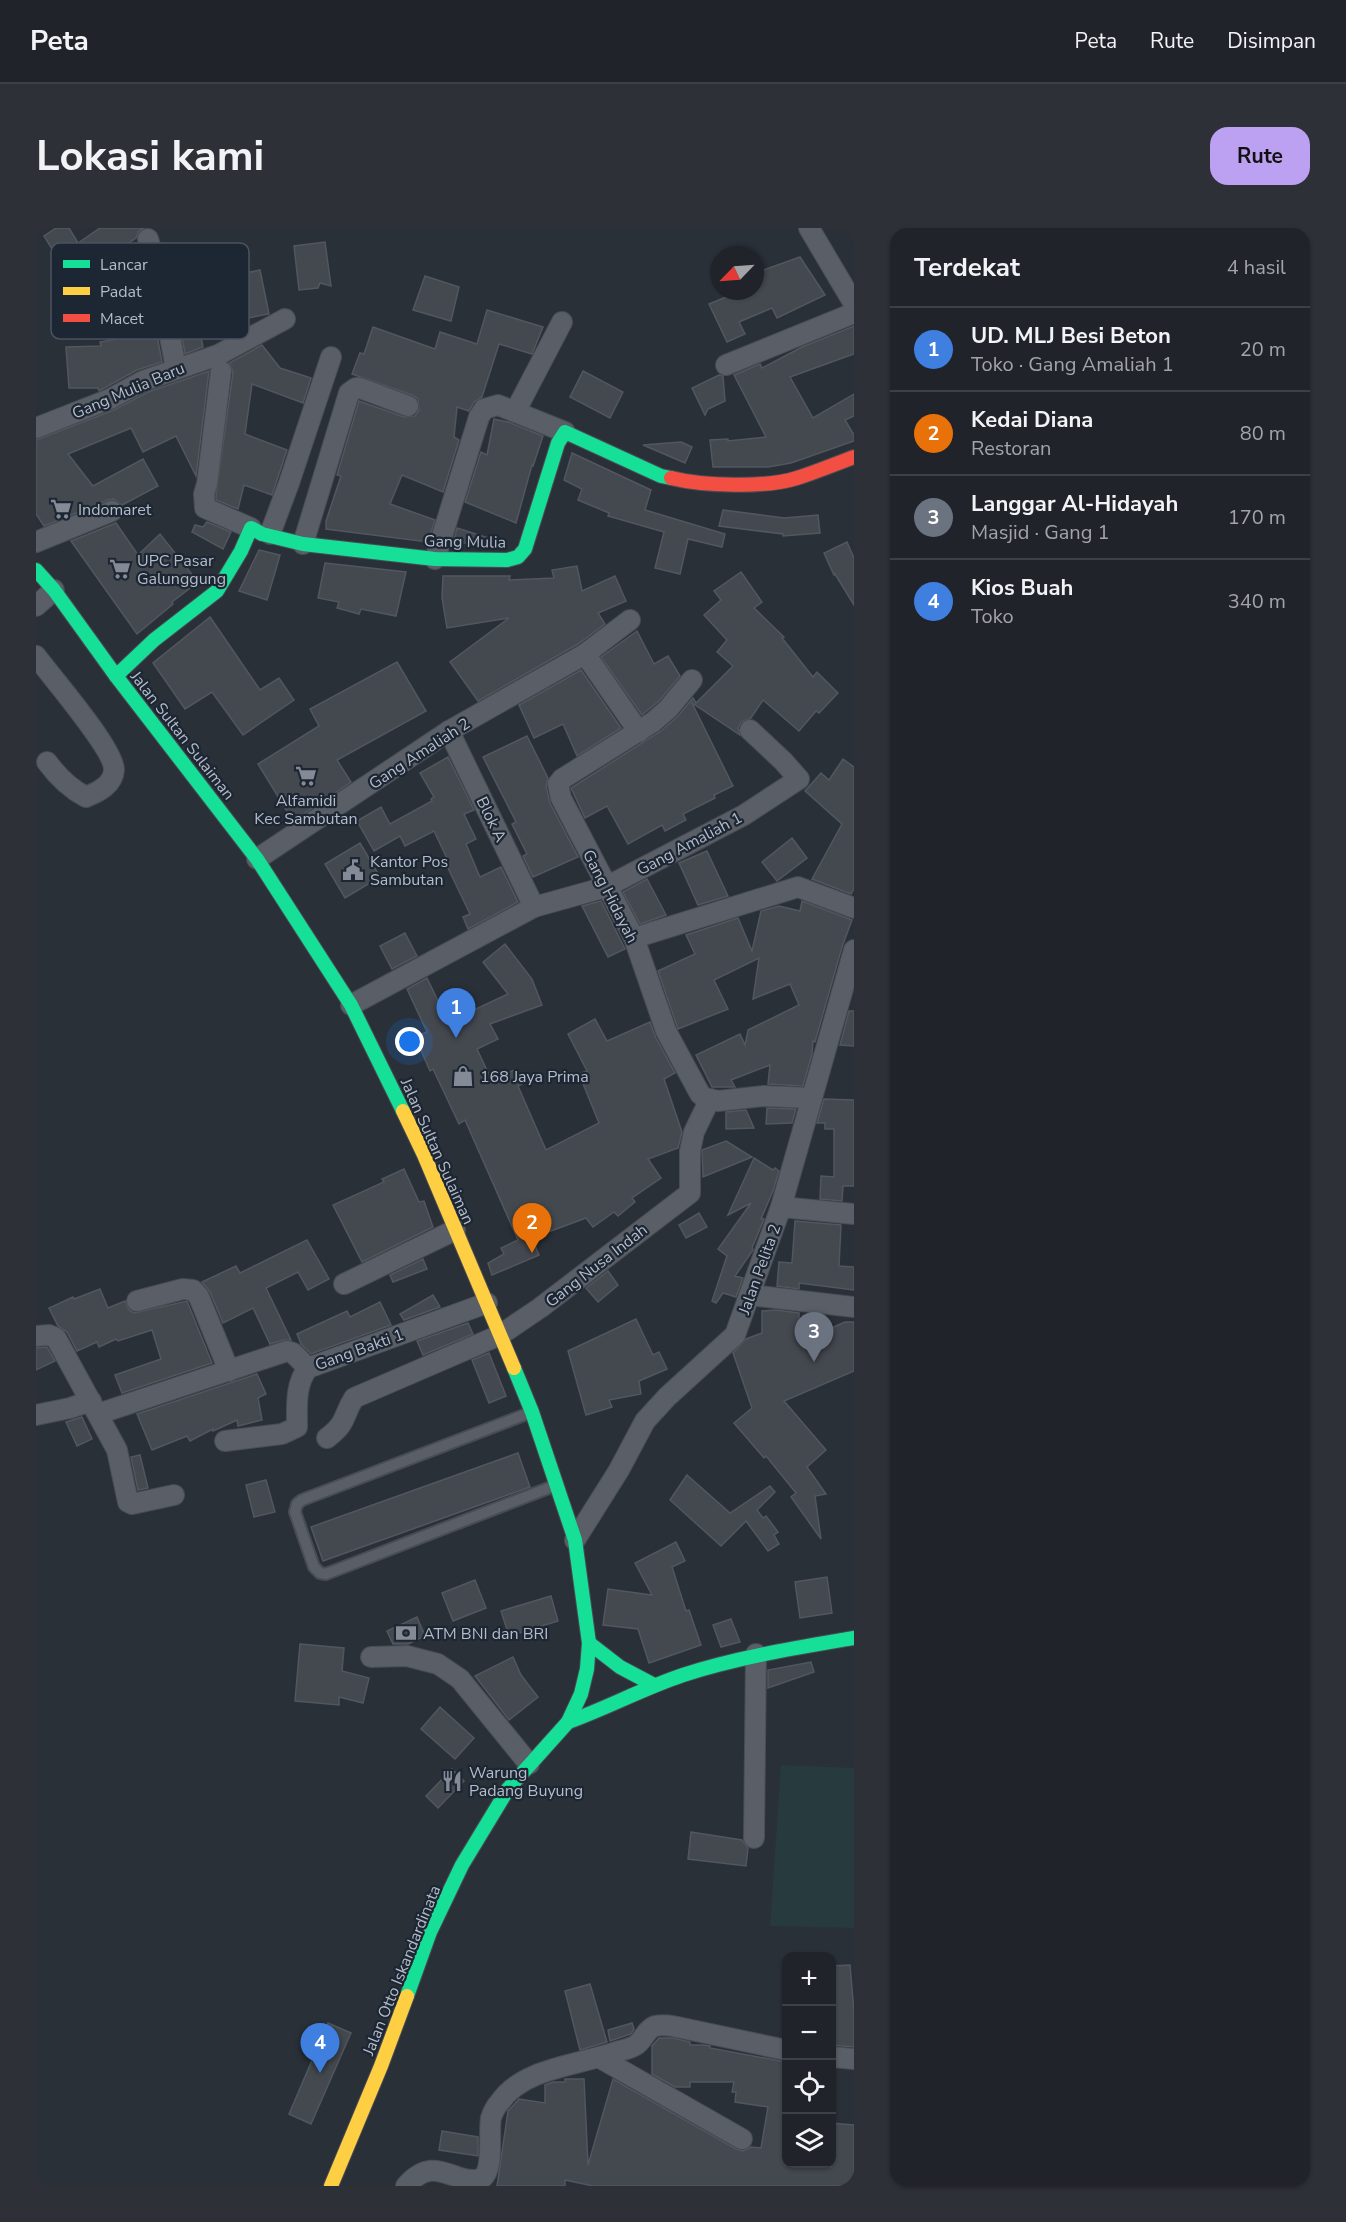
<!DOCTYPE html>
<html lang="id">
<meta charset="utf-8">
<style>
:root{--surface:#20242a;--page:#2d3036;--text:#f1f3f6;--muted:#a2a4a8;--line:#3d4147;--accent:#bca0f2}
body{margin:0;font-family:"Nunito Sans",sans-serif;background:var(--page);color:var(--text)}
.controls{position:absolute;right:18px;bottom:18px;display:grid;overflow:hidden;border-radius:12px;box-shadow:0 2px 4px #0004}
.controls button{width:54px;height:54px;display:grid;place-items:center;padding:0;border:0;border-bottom:2px solid var(--line);background:var(--surface);color:var(--text);font:30px sans-serif}
.compass{position:absolute;left:674px;top:18px;width:54px;height:54px;border-radius:50%;background:var(--surface);box-shadow:0 2px 4px #0004;rotate:245deg}
.you{position:absolute;left:374px;top:814px;width:21px;height:21px;margin:-15px;border:4px solid #fff;border-radius:50%;background:#1a73e8;box-shadow:0 0 0 9px #1a73e833}
.badge{display:grid;place-items:center;width:39px;height:39px;border-radius:50%;background:var(--accent);color:#fff;font-size:20px;font-weight:700}
.pin{position:absolute;translate:-50% -50px;filter:drop-shadow(0 2px 3px #0008)}
.pin::after{content:'';position:absolute;top:32px;width:21px;height:18px;background:inherit;clip-path:polygon(0 0,100% 0,50% 100%)}
.list{margin:0;padding:0;list-style:none}
h2{display:flex;justify-content:space-between;align-items:center;height:78px;margin:0;padding:0 24px;font-size:26px}
h2 small{font-size:20px;font-weight:400;color:var(--muted)}
.list li{display:grid;grid-template-columns:39px 1fr auto;gap:18px;align-items:center;box-sizing:border-box;height:84px;padding:0 24px;border-top:2px solid var(--line)}
.list b{display:block;font-size:22px;white-space:nowrap}
.list p{margin:0;font-size:20px;white-space:nowrap;color:var(--muted)}
.list em{font-size:20px;font-style:normal;color:var(--muted)}
.icon{flex:none;width:33px;height:33px;fill:none;stroke:currentColor;stroke-width:2;stroke-linecap:round;stroke-linejoin:round}
.map{position:relative;flex:none;width:818px;height:1958px;overflow:hidden;border-radius:18px}
header{display:flex;align-items:center;gap:36px;box-sizing:border-box;height:84px;padding:0 30px;background:var(--surface);border-bottom:2px solid var(--line)}
header strong{font-size:28px}
nav{display:flex;gap:33px;margin-inline-start:auto;font-size:21px}
.intro{display:flex;align-items:center;justify-content:space-between;box-sizing:border-box;height:144px;padding:0 36px}
h1{margin:0;font-size:42px}
.button{padding:15px 27px;border-radius:18px;background:var(--accent);color:#111;font-size:21px;font-weight:700}
main{display:flex;gap:36px;padding:0 36px}
aside{flex:1;background:var(--surface);border-radius:18px;box-shadow:0 2px 4px #0004}
.map>svg:first-child{display:block}
.green{fill:#273a3e}
.building{fill:#444950;stroke:#52575f;stroke-width:1.5}
.lines{fill:none;stroke-linecap:round;stroke-linejoin:round}
.lane-casing{stroke:#484c53;stroke-width:14}
.street-casing{stroke:#484c53;stroke-width:22}
.fast-casing{stroke:#484c53;stroke-width:16}
.slow-casing{stroke:#484c53;stroke-width:16}
.jam-casing{stroke:#484c53;stroke-width:16}
.lane{stroke:#5a5e66;stroke-width:10}
.street{stroke:#5a5e66;stroke-width:20}
.fast{stroke:#16e098;stroke-width:14}
.slow{stroke:#ffcf43;stroke-width:14}
.jam{stroke:#f24e42;stroke-width:14}
.labels{text-anchor:middle;stroke-width:4.5;stroke-linejoin:round;paint-order:stroke}
.street-label{font-size:16px;fill:#b4bcc9;stroke:#1d2633}
.poi-label{font-size:16px;fill:#b4bcc9;stroke:#1d2633;text-anchor:start}
.key{fill:#1d2633;stroke:#4a5360;stroke-width:1.5}
.key-label{font-size:16px;fill:#b4bcc9}
</style>
<header>
<strong>Peta</strong>
<nav><a>Peta</a><a>Rute</a><a>Disimpan</a></nav>
</header>
<div class="intro"><h1>Lokasi kami</h1><a class="button">Rute</a></div>
<main>
<div class="map">
<svg width="818" height="1958" viewBox="0 0 818 1958">
<rect width="100%" height="100%" fill="#2a3038"/>
<polygon class="green" points="745,1537 818,1540 818,1700 734,1698"/>
<g class="building">
<polygon points="20,0 33,0 42,15 64,0 108,0 103,3 100,10 87,19 116,80 126,134 101,142 63,163 62,160 33,160 30,119 65,118 64,114 102,107 91,62 67,72 45,25 26,37 8,8"/>
<polygon points="289,14 295,58 284,55 282,60 263,62 258,18"/>
<polygon points="764,29 789,67 741,90 736,80 703,94 709,106 691,114 673,76 705,63 719,63 719,45"/>
<polygon points="224,42 233,86 163,99 167,119 149,126 141,80 167,73 164,55"/>
<polygon points="389,48 423,59 415,93 377,82"/>
<polygon points="451,82 507,99 496,126 463,116 446,169 438,174 433,183 421,179 418,209 423,212 407,264 366,247 354,276 399,292 392,314 290,301 290,293 305,248 301,247 323,173 368,189 379,188 383,182 382,171 376,167 316,146 324,125 328,126 337,99 399,121 404,104 441,116"/>
<polygon points="818,98 818,126 754,149 777,190 818,166 818,188 809,192 818,207 818,213 755,235 732,239 677,239 674,212 692,211 692,213 730,209 698,147 724,136 726,140 766,119"/>
<polygon points="226,117 244,140 275,150 267,175 216,156 209,206 251,222 236,267 208,257 202,281 180,272 180,267 197,144 193,135"/>
<polygon points="173,143 160,248 140,208 107,224 95,200 32,226 57,258 107,231 122,258 86,277 78,271 72,272 8,298 0,286 0,212 78,182 112,164"/>
<polygon points="547,143 587,164 574,190 534,169"/>
<polygon points="683,147 687,148 689,173 672,181 669,187 656,160"/>
<polygon points="458,191 472,194 507,208 497,238 496,237 480,295 429,274 445,224 451,227"/>
<polygon points="645,214 656,219 649,235 607,217"/>
<polygon points="536,225 615,262 609,282 689,306 686,319 652,311 644,346 619,340 628,304 572,288 573,285 542,272 546,261 528,252"/>
<polygon points="687,282 748,290 782,287 784,305 747,308 747,306 683,298"/>
<polygon points="171,294 195,304 187,321 156,304 159,297 167,299"/>
<polygon points="80,295 102,327 124,306 162,354 136,374 137,376 101,406 35,313"/>
<polygon points="421,300 468,315 417,315"/>
<polygon points="811,314 818,330 818,377 799,346 798,347 788,325"/>
<polygon points="223,322 244,327 231,372 203,363"/>
<polygon points="289,335 370,344 360,388 325,381 323,386 301,380 303,374 282,370"/>
<polygon points="541,338 546,363 579,348 590,373 562,385 569,396 542,416 442,473 414,434 473,390 411,400 406,370 407,348 474,348 473,352 518,350 516,342"/>
<polygon points="705,344 726,374 718,380 748,409 746,410 777,449 781,444 802,465 783,485 780,483 763,503 727,472 715,490 705,494 702,500 704,507 656,475 697,558 678,567 679,570 647,586 650,592 629,603 626,597 592,616 571,578 549,590 535,560 625,503 641,489 657,470 660,475 697,438 681,424 691,412 668,387 685,372 678,363"/>
<polygon points="174,389 224,462 243,450 258,472 207,507 176,464 149,481 117,435"/>
<polygon points="601,403 618,436 632,428 644,448 623,473 606,487 565,429"/>
<polygon points="361,434 390,483 301,532 315,554 257,593 222,536 283,498 274,481"/>
<polygon points="545,442 585,500 541,528 527,496 498,510 483,477"/>
<polygon points="491,508 512,550 510,558 514,575 542,629 497,649 487,628 491,626 476,596 480,594 447,529"/>
<polygon points="412,529 438,582 428,586 440,611 430,616 444,649 465,639 482,674 432,701 427,689 434,686 411,638 414,637 398,603 369,618 364,608 338,623 321,593 345,579 354,596 396,573 395,571 398,569 384,545"/>
<polygon points="807,531 818,539 818,661 815,666 776,651 806,596 769,563 785,545 793,552"/>
<polygon points="756,610 771,630 741,653 726,634"/>
<polygon points="324,615 344,649 309,670 289,636"/>
<polygon points="671,623 692,668 662,677 643,635"/>
<polygon points="611,651 630,687 604,696 587,664"/>
<polygon points="565,673 589,721 572,729 546,678"/>
<polygon points="766,673 816,692 806,719 779,814 777,813 776,826 767,858 732,856 734,837 695,852 699,859 676,859 660,827 704,806 709,817 712,802 763,777 754,756 717,771 723,730 678,752 692,781 642,801 622,743 659,726 650,707 702,690 716,723 725,683 743,678 764,683"/>
<polygon points="369,705 381,728 356,741 344,718"/>
<polygon points="469,716 496,751 506,777 454,796 462,811 441,821 456,853 478,842 486,856 482,858 510,922 563,895 543,846 551,843 532,806 559,791 571,813 614,794 620,810 639,845 628,851 646,904 642,920 612,931 625,950 596,970 599,974 582,988 578,984 557,999 550,990 496,1010 503,1027 456,1047 452,1035 468,1026 465,1020 482,1012 429,892 423,896 397,841 394,843 379,809 391,804 371,761 391,750 412,794 472,766 447,734"/>
<polygon points="813,783 818,783 818,818 804,817"/>
<polygon points="788,871 818,872 818,958 807,958 806,973 784,971 785,948 798,949 798,901 789,901 789,895 781,895"/>
<polygon points="731,880 760,881 756,895 730,896"/>
<polygon points="710,882 718,900 690,901 690,884"/>
<polygon points="690,913 716,929 667,949 666,922"/>
<polygon points="718,930 737,942 739,940 743,943 737,963 725,991 728,991 716,1020 717,1022 699,1048 707,1050 700,1069 687,1065 680,1075 676,1073 691,1028 682,1021 715,975 692,987"/>
<polygon points="368,941 383,974 388,973 397,999 326,1034 297,977 348,954 346,951"/>
<polygon points="663,985 671,999 650,1010 643,997"/>
<polygon points="759,993 805,997 803,1038 818,1039 818,1062 763,1055 763,1061 741,1058 743,1034 756,1035"/>
<polygon points="271,1012 293,1051 272,1062 262,1044 230,1060 255,1112 247,1112 234,1116 217,1080 187,1095 174,1064 166,1054 200,1038 204,1045"/>
<polygon points="387,1031 391,1041 357,1054 354,1047"/>
<polygon points="572,1043 582,1057 562,1074 550,1060"/>
<polygon points="64,1061 72,1080 89,1073 93,1082 98,1085 151,1073 176,1135 86,1165 79,1147 125,1131 116,1102 82,1113 80,1111 63,1119 61,1114 41,1123 31,1104 22,1098 13,1080 37,1069 38,1071"/>
<polygon points="397,1067 404,1079 368,1092 364,1086"/>
<polygon points="344,1074 355,1097 275,1126 265,1116 261,1106 311,1083 314,1089"/>
<polygon points="740,1082 763,1085 763,1114 809,1094 818,1094 818,1143 748,1173 790,1222 771,1239 790,1266 779,1268 785,1311 755,1269 760,1265 730,1228 728,1230 698,1195 716,1180 697,1125 710,1111 726,1105 726,1083"/>
<polygon points="600,1091 617,1127 623,1124 631,1141 603,1153 605,1166 573,1172 576,1179 550,1187 532,1123"/>
<polygon points="432,1095 437,1106 387,1127 381,1113"/>
<polygon points="11,1119 19,1133 0,1142 0,1120"/>
<polygon points="453,1125 470,1168 453,1175 436,1132"/>
<polygon points="221,1146 230,1166 222,1170 226,1192 202,1198 201,1192 177,1203 177,1201 154,1213 151,1208 116,1222 101,1186"/>
<polygon points="46,1189 56,1211 41,1218 30,1194"/>
<polygon points="482,1225 494,1259 287,1333 275,1299"/>
<polygon points="104,1227 112,1260 102,1262 95,1229"/>
<polygon points="651,1247 694,1285 734,1258 739,1264 721,1282 727,1290 730,1288 742,1304 738,1307 743,1316 732,1323 710,1293 685,1318 634,1272"/>
<polygon points="230,1252 239,1284 218,1289 210,1257"/>
<polygon points="640,1314 649,1333 636,1339 650,1383 653,1382 665,1417 613,1435 602,1401 567,1397 572,1361 616,1367 599,1335"/>
<polygon points="791,1349 796,1385 764,1390 759,1354"/>
<polygon points="439,1352 450,1380 417,1393 406,1365"/>
<polygon points="515,1368 522,1393 473,1408 465,1383"/>
<polygon points="381,1389 389,1408 372,1416 357,1416 351,1403"/>
<polygon points="695,1391 704,1414 685,1419 677,1397"/>
<polygon points="264,1416 308,1420 306,1443 333,1450 327,1475 303,1469 303,1477 259,1473"/>
<polygon points="477,1429 485,1447 502,1469 473,1492 439,1448"/>
<polygon points="775,1434 778,1444 732,1460 732,1442"/>
<polygon points="404,1479 438,1510 419,1531 385,1501"/>
<polygon points="416,1541 428,1553 402,1580 390,1568"/>
<polygon points="655,1604 706,1612 712,1620 710,1638 652,1631"/>
<polygon points="814,1737 818,1784 818,1819 795,1817 795,1804 799,1804 795,1738"/>
<polygon points="554,1756 571,1814 544,1822 529,1763"/>
<polygon points="292,1795 315,1805 275,1896 253,1886"/>
<polygon points="596,1795 598,1801 595,1806 574,1813 572,1802"/>
<polygon points="623,1810 637,1810 654,1814 654,1817 667,1817 674,1818 674,1820 750,1834 750,1937 795,1939 795,1895 818,1897 818,1958 557,1958 529,1952 529,1958 461,1958 472,1883 483,1871 509,1875 509,1857 517,1854 529,1854 529,1851 548,1851 552,1937 577,1851 700,1921 707,1923 715,1919 725,1920 732,1879 699,1874 700,1864 696,1864 698,1854 654,1854 654,1859 639,1859 616,1846 616,1818"/>
<polygon points="406,1903 442,1909 442,1928 403,1922"/>
</g>
<g class="lines">
<defs>
<polyline id="lane" points="496,1184 266,1272 261,1276 259,1284 278,1339 284,1345 290,1346 518,1258"/>
<g id="street">
<polyline points="773,0 818,76"/>
<polyline points="112,11 121,40 140,141"/>
<polyline points="690,137 818,85"/>
<polyline points="185,143 171,256 168,266 169,280 215,300"/>
<polyline points="479,184 526,94"/>
<polyline points="0,200 74,171 107,153 182,127 249,91"/>
<polyline points="234,306 253,255 295,129"/>
<polyline points="0,314 76,283"/>
<polyline points="267,316 313,165 320,160 324,160 372,178"/>
<polyline points="399,331 443,189 448,181 462,177 529,204"/>
<polyline points="0,378 18,362"/>
<polyline points="549,426 603,504"/>
<path d="M0,428c14,19 79,94 78,114 -1,15 -16,22 -28,27 -17,-9 -28,-20 -39,-35"/>
<polyline points="656,452 632,481 617,494 526,551 522,556 525,570 598,710 630,803 664,866 669,870 682,873 728,868 776,870"/>
<polyline points="413,503 498,679"/>
<polyline points="221,631 413,503 549,426 594,392"/>
<polyline points="598,710 762,659 818,680"/>
<polyline points="315,777 498,679 570,659 708,587 763,551 747,533 714,502"/>
<polyline points="745,979 818,986"/>
<polyline points="308,1056 419,1002"/>
<polyline points="714,1067 818,1079"/>
<polyline points="101,1073 147,1061 157,1062 163,1069 193,1143"/>
<polyline points="0,1108 13,1107 20,1110 81,1222 92,1274 96,1276 138,1267"/>
<polyline points="62,1186 251,1123 257,1125 272,1140"/>
<polyline points="0,1187 34,1180 55,1173"/>
<path d="M291,1210c21,-16 15,-21 27,-40l146,-63 40,-27 150,-115v-42l4,-19 16,-33"/>
<path d="M189,1213l57,-7 15,-7c0,-21 -2,-43 11,-59l179,-65"/>
<polyline points="539,1312 583,1242 609,1193 631,1169 699,1107 745,979 818,722"/>
<polyline points="335,1429 371,1428 402,1436 424,1451 493,1536"/>
<polyline points="718,1610 720,1426"/>
<polyline points="796,1829 818,1831"/>
<polyline points="564,1830 706,1911"/>
<path d="M370,1958c30,-34 47,0 75,-7 14,-9 7,-46 10,-61 2,-6 5,-12 9,-16 24,-35 81,-37 119,-51 5,-1 12,-3 17,-6 8,-5 9,-15 19,-19 9,-2 18,0 27,2l104,22"/>
</g>
<g id="fast">
<polyline points="0,342 18,362 80,448 221,631 315,777 367,883"/>
<polyline points="80,448 118,412 181,363 205,323 215,300 226,306 267,316 399,331 471,332 482,329 489,321 522,215 529,204 625,248 635,250"/>
<polyline points="553,1415 584,1439 618,1457"/>
<path d="M532,1494c39,-14 76,-34 115,-47 56,-18 113,-27 171,-37"/>
<polyline points="371,1768 394,1704 426,1637 472,1561 532,1494 545,1466 551,1441 553,1415 539,1312 496,1184 478,1140"/>
</g>
<g id="slow">
<polyline points="367,883 388,927 478,1140"/>
<polyline points="295,1958 345,1838 371,1768"/>
</g>
<path id="jam" d="M635,250c32,8 95,10 126,0 19,-6 38,-14 57,-21"/>
</defs>
<use href="#lane" class="lane-casing"/>
<use href="#street" class="street-casing"/>
<use href="#fast" class="fast-casing"/>
<use href="#slow" class="slow-casing"/>
<use href="#jam" class="jam-casing"/>
<use href="#lane" class="lane"/>
<use href="#street" class="street"/>
<use href="#fast" class="fast"/>
<use href="#slow" class="slow"/>
<use href="#jam" class="jam"/>
</g>
<defs>
<symbol id="supermarket-bare" viewBox="-9 -9 18 18"><path d="M-6-5.5h2.5l.6 2H6L4.5 2H-2.5L-4.4-4H-6ZM-1.5 3.2a1.3 1.3 0 1 0 .1 0ZM3 3.2a1.3 1.3 0 1 0 .1 0Z" fill="#848b96" stroke="#1d2633" stroke-width="2.5" paint-order="stroke"/></symbol>
<symbol id="civic-bare" viewBox="-9 -9 18 18"><path d="M-.6-6.5H3V-4.5H.6V-3L4-1V1h2V6H-6V1h2V-1L-.6-3ZM-1.2 2.5V6h2.4V2.5Z" fill="#848b96" stroke="#1d2633" stroke-width="2.5" paint-order="stroke"/></symbol>
<symbol id="shop-bare" viewBox="-9 -9 18 18"><path d="M-5-2.5h2.3a2.7 3.5 0 0 1 5.4 0H5L5.5 6h-11ZM-1.5-2.5h3a1.5 2.3 0 0 0-3 0Z" fill="#848b96" stroke="#1d2633" stroke-width="2.5" paint-order="stroke"/></symbol>
<symbol id="bank-bare" viewBox="-9 -9 18 18"><path d="M-6-4H6V4H-6ZM0-2.3a2.3 2.3 0 1 0 0 4.6a2.3 2.3 0 1 0 0-4.6Z" fill="#848b96" stroke="#1d2633" stroke-width="2.5" paint-order="stroke"/></symbol>
<symbol id="restaurant-bare" viewBox="-9 -9 18 18"><path d="M-5-6h1v4h1v-4h1v4h1v-4h1v5L-1.5 .5V6h-2V.5L-5-1ZM5-6V6H3V1.5H1.5Q1.5-4 5-6Z" fill="#848b96" stroke="#1d2633" stroke-width="2.5" paint-order="stroke"/></symbol>
</defs>
<g fill-rule="evenodd">
<use href="#supermarket-bare" x="10" y="266" width="30" height="30"/>
<use href="#supermarket-bare" x="69" y="326" width="30" height="30"/>
<use href="#supermarket-bare" x="255" y="533" width="30" height="30"/>
<use href="#civic-bare" x="302" y="627" width="30" height="30"/>
<use href="#shop-bare" x="412" y="833" width="30" height="30"/>
<use href="#bank-bare" x="355" y="1390" width="30" height="30"/>
<use href="#restaurant-bare" x="401" y="1538" width="30" height="30"/>
</g>
<g class="labels">
<g class="street-label">
<text transform="translate(92 162) rotate(-23)" y="6">Gang Mulia Baru</text>
<text transform="translate(429 313) rotate(1)" y="6">Gang Mulia</text>
<text transform="translate(147 507) rotate(52)" y="6">Jalan Sultan Sulaiman</text>
<text transform="translate(383 525) rotate(-33)" y="6">Gang Amaliah 2</text>
<text transform="translate(456 591) rotate(64)" y="6">Blok A</text>
<text transform="translate(653 615) rotate(-28)" y="6">Gang Amaliah 1</text>
<text transform="translate(575 668) rotate(63)" y="6">Gang Hidayah</text>
<text transform="translate(402 923) rotate(66)" y="6">Jalan Sultan Sulaiman</text>
<text transform="translate(560 1037) rotate(-38)" y="6">Gang Nusa Indah</text>
<text transform="translate(723 1041) rotate(-70)" y="6">Jalan Pelita 2</text>
<text transform="translate(323 1121) rotate(-20)" y="6">Gang Bakti 1</text>
<text transform="translate(365 1742) rotate(-68)" y="6">Jalan Otto Iskandardinata</text>
</g>
<g class="poi-label">
<text x="42" y="287">Indomaret</text>
<text x="101" y="338">UPC Pasar<tspan x="101" dy="18">Galunggung</tspan></text>
<text x="270" y="578" text-anchor="middle">Alfamidi<tspan x="270" dy="18">Kec Sambutan</tspan></text>
<text x="334" y="639">Kantor Pos<tspan x="334" dy="18">Sambutan</tspan></text>
<text x="444" y="854">168 Jaya Prima</text>
<text x="387" y="1411">ATM BNI dan BRI</text>
<text x="433" y="1550">Warung<tspan x="433" dy="18">Padang Buyung</tspan></text>
</g>
</g>
<rect x="15" y="15" width="198" height="96" rx="9" class="key"/>
<rect x="27" y="32" width="27" height="8" fill="#16e098"/>
<rect x="27" y="59" width="27" height="8" fill="#ffcf43"/>
<rect x="27" y="86" width="27" height="8" fill="#f24e42"/>
<g class="key-label">
<text x="64" y="42">Lancar</text>
<text x="64" y="69">Padat</text>
<text x="64" y="96">Macet</text>
</g>
</svg>
<div class="controls">
<button>+</button>
<button>−</button>
<button><svg class="icon" aria-label="locate" viewBox="0 0 24 24"><circle cx="12" cy="12" r="6"/><path d="M12 2v4M12 18v4M2 12h4M18 12h4"/></svg></button>
<button><svg class="icon" aria-label="layers" viewBox="0 0 24 24"><path d="M12 4l9 5-9 5-9-5zM3 14l9 5 9-5"/></svg></button>
</div>
<svg class="compass" viewBox="-18 -18 36 36"><path d="M0-13l5 13h-10z" fill="#e53935"/><path d="M0 13l5-13h-10z" fill="#a2a4a8"/></svg>
<div class="you"></div>
<div class="pin badge" style="left:420px;top:810px;background:#3f7fe0">1</div>
<div class="pin badge" style="left:496px;top:1025px;background:#e8710a">2</div>
<div class="pin badge" style="left:778px;top:1134px;background:#6b7280">3</div>
<div class="pin badge" style="left:284px;top:1845px;background:#3f7fe0">4</div>
</div>
<aside>
<h2>Terdekat<small>4 hasil</small></h2>
<ul class="list">
<li><span class="badge" style="background:#3f7fe0">1</span><div><b>UD. MLJ Besi Beton</b><p>Toko · Gang Amaliah 1</p></div><em>20 m</em></li>
<li><span class="badge" style="background:#e8710a">2</span><div><b>Kedai Diana</b><p>Restoran</p></div><em>80 m</em></li>
<li><span class="badge" style="background:#6b7280">3</span><div><b>Langgar Al-Hidayah</b><p>Masjid · Gang 1</p></div><em>170 m</em></li>
<li><span class="badge" style="background:#3f7fe0">4</span><div><b>Kios Buah</b><p>Toko</p></div><em>340 m</em></li>
</ul>
</aside>
</main>
